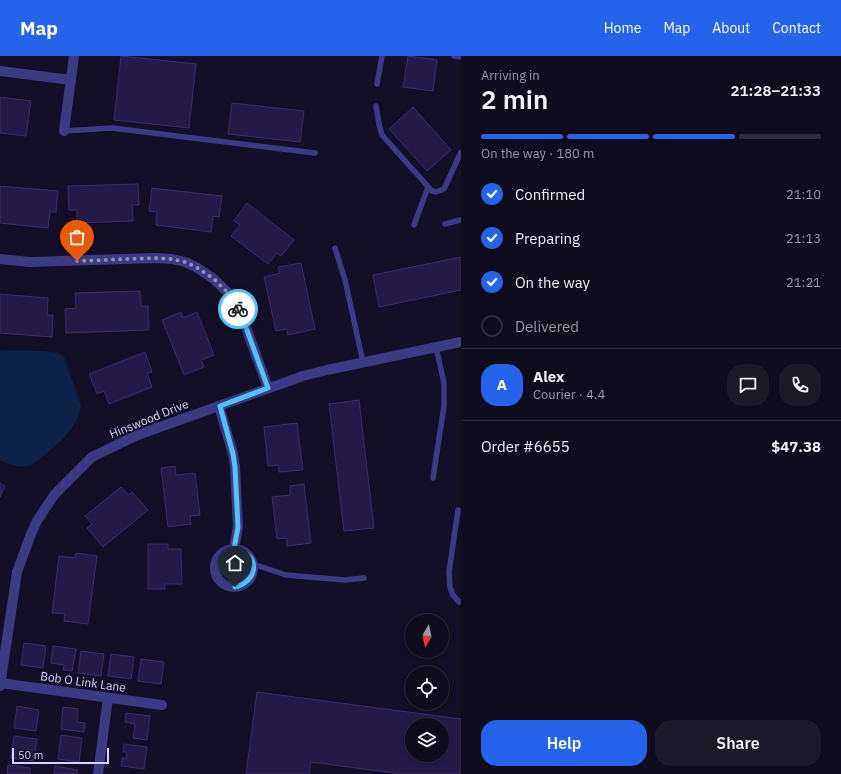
<!DOCTYPE html>
<meta charset="utf-8">
<style>
:root{--surface:#0e0b1c;--page:#1c1929;--text:#f1f3f6;--muted:#9b9ba3;--line:#2e2b3b;--accent:#2563eb}
body{margin:0;font-family:"IBM Plex Sans",sans-serif;background:var(--page);color:var(--text);height:100vh;display:flex;flex-direction:column;font-size:15px;white-space:nowrap}
*{box-sizing:border-box;margin:0}
p{font-size:13px;color:var(--muted)}
.icon{flex:none;width:22px;height:22px;fill:none;stroke:currentColor;stroke-width:2;stroke-linecap:round;stroke-linejoin:round}
.map{position:relative;flex:1;overflow:hidden}
.drawer{display:flex;flex-direction:column;background:var(--surface);width:380px}
.drawer>*{flex:none}
.needle{width:26px;rotate:189deg}
.buttons{position:absolute;left:405px;top:558px;display:grid;gap:8px}
.buttons a{display:grid;place-items:center;width:44px;height:44px;border-radius:50%;background:var(--surface);box-shadow:0 2px 6px #0003,0 0 0 1px var(--line);font-size:20px}
.scale{position:absolute;left:12px;bottom:10px;width:97px;box-sizing:border-box;padding-left:4px;border:2px solid #d9d4ff;border-top:0;font-size:11px;line-height:14px;white-space:nowrap;color:#d9d4ff;-webkit-text-stroke:3px #130f26;paint-order:stroke}
.pin{position:absolute;display:grid;place-items:center;width:34px;height:34px;color:#fff;margin:-41px -17px;border-radius:50% 50% 50% 0;rotate:-45deg;box-shadow:0 0 4px #0007}
.pin .icon{rotate:45deg}
.courier{position:absolute;display:grid;place-items:center;width:40px;height:40px;margin:-20px;border:3px solid #4fc3f7;border-radius:50%;background:#fff;color:#222;box-shadow:0 1px 5px #0007}
.summary em{font-style:normal;font-weight:600}
.summary div{display:flex;flex-direction:column-reverse}
.summary{display:flex;align-items:center;justify-content:space-between;height:68px;padding:0 20px}
h1{font-size:26px;font-weight:600;line-height:30px}
.bar{display:grid;grid-template-columns:repeat(4,1fr);gap:6px 4px;align-content:center;height:48px;padding:0 20px}
.bar i{height:5px;border-radius:3px;background:var(--line)}
.bar .selected{background:var(--accent)}
.bar p{grid-column:span 4}
.line{display:flex;align-items:center;gap:10px;padding:0 20px;border-top:1px solid var(--line)}
.line div{flex:1}
.round{display:grid;place-items:center;flex:none;width:42px;height:42px;border-radius:16px;background:var(--page)}
ol{padding:0 20px;list-style:none}
li{display:flex;align-items:center;gap:12px;height:44px}
li p{margin-inline-start:auto}
li .icon{padding:4px;border-radius:50%;background:var(--accent);color:#fff;stroke-width:4}
li:last-child{color:var(--muted)}
li i{width:22px;height:22px;border:2px solid var(--line);border-radius:50%}
.button{display:flex;gap:8px;margin-top:auto;padding:8px 20px}
.button a{flex:1;height:46px;border-radius:16px;background:var(--accent);color:#fff;font-size:16px;font-weight:600;line-height:46px;text-align:center}
.button a+a{background:var(--page);color:var(--text)}
header{display:flex;align-items:center;gap:24px;box-sizing:border-box;height:56px;padding:0 20px;background:var(--accent);color:#fff}
header strong{font-size:19px}
nav{display:flex;gap:22px;margin-inline-start:auto;font-size:14px}
main{display:flex;flex:1;min-height:0}
.map>svg:first-child{display:block}
</style>
<header>
<strong>Map</strong>
<nav><a>Home</a><a>Map</a><a>About</a><a>Contact</a></nav>
</header>
<main>
<div class="map">
<svg width="461" height="718" viewBox="0 0 461 718">
<rect width="100%" height="100%" fill="#130f26"/>
<path fill="#0c2248" d="M0,294L43,295L59,297L64,301L67,309L81,350C78,371 60,386 45,399C39,403 33,409 27,410C17,412 9,408 0,404Z"/>
<path fill="#241b47" stroke="#3b2d73" fill-rule="evenodd" d="M121,0L196,8L189,72L114,64Z
M408,0L437,4L433,35L403,31Z
M0,41L31,45L26,80L0,77Z
M232,47L304,55L300,86L228,78Z
M413,51L451,94L427,115L389,73Z
M138,128L139,149H132L133,165L77,167V154H69L68,130Z
M0,130L58,135L56,156H50L48,172L0,167Z
M152,132L222,140L219,161L213,160L211,176L156,169L157,156L149,155Z
M247,147L294,184L281,200L277,197L268,208L231,180L240,169L234,165Z
M461,201V234L379,251L373,219Z
M301,207L315,273L288,279L287,273L276,275L264,221L280,217L278,211Z
M140,235L141,250H148L149,274L66,277L65,253L76,252L75,237Z
M0,238L48,242L47,259H53L52,281L0,277Z
M181,256L183,262L197,256L214,299L201,304L204,311L184,319L162,264Z
M145,296L152,316L147,317L152,331L109,348L104,335L97,338L89,318Z
M359,344L374,472L344,475L329,348Z
M297,367L303,414L279,416L278,409L268,410L264,371Z
M175,410L176,419L195,417L200,459L190,460L191,468L168,471L161,412Z
M0,427L5,430L0,441Z
M304,428L311,487L287,490V482L277,483L272,441L290,439V430Z
M121,431L128,439L132,436L148,454L103,491L87,472L92,468L85,460Z
M148,488H168V493H181L182,528H165V533H148Z
M76,497L97,500L88,568L64,565L65,558L52,557L59,500L75,502Z
M24,587L46,590L43,612L21,609Z
M53,590L76,593L72,615L63,614L64,609L51,607Z
M81,595L104,598L101,620L78,617Z
M111,598L134,601L131,623L108,620Z
M141,603L164,606L161,628L138,625Z
M257,636L461,663V718H401L311,706L309,718H246ZM412,669H442V699H412Z
M17,650L39,654L36,675L14,672Z
M63,651L78,653L77,666L85,667L84,676L61,673Z
M126,657L150,660L147,684L133,682L135,668L125,666Z
M61,679L82,682L79,706L58,703Z
M14,680L37,683L34,705L11,702Z
M124,688L147,691L144,713L121,710L122,702L126,703L127,696H123Z
M8,709L30,712V718H7Z
M55,710L78,714L77,718H54Z"/>
<g fill="none" stroke-linecap="round" stroke-linejoin="round">
<path stroke="#3d3a85" stroke-width="5.5" d="M454,0L461,1
M377,28L382,0
M376,50L379,68L382,79L432,135L436,136L444,133L461,96
M64,75L112,72L315,97
M445,168L461,164
M414,169L428,131
M335,192L345,224L363,306
M433,422L444,350V327L436,291
M458,454L449,516L450,531L453,539L459,546H461
M253,508L286,519L345,524L364,522"/>
<path stroke="#3d3a85" stroke-width="10" d="M0,15L71,24
M64,75L74,0
M0,203L30,206L155,202L172,203L185,206L196,211L214,223L231,240L244,266L268,332
M219,350L233,398L235,411L238,471L234,493
M215 512a19 19 0 1 1 38 0a19 19 0 1 1-38 0Z
M0,627L162,649
M0,630L17,516L31,478L37,465L46,451L55,438L92,401L129,383L146,376L303,320L327,314L461,286
M98,718L108,642"/>
</g>
<g fill="none" stroke-linecap="round" stroke-linejoin="round">
<path stroke="#948fb3" stroke-width="4" stroke-dasharray="0 7.2" d="M77,205L155,202L172,203L185,206L196,211L214,223L231,240L238,253"/>
<path stroke="#4fc3f7" stroke-width="5" d="M235,531C260,525 260,496 234,493L238,471L235,411L233,398L220,350L268,332L244,266L238,253"/>
</g>
<g text-anchor="middle" stroke-width="3" stroke-linejoin="round" paint-order="stroke">
<g font-size="12" fill="#d9d4ff" stroke="#130f26">
<text transform="translate(149 363) rotate(-22)" y="4">Hinswood Drive</text>
<text transform="translate(83 626) rotate(8)" y="4">Bob O Link Lane</text>
</g>
</g>
</svg>
<div class="buttons">
<a><svg class="needle" viewBox="-14 -14 28 28"><path d="M0-13l5 13h-10z" fill="#e53935"/><path d="M0 13l5-13h-10z" fill="#9b9ba3"/></svg></a>
<a><svg class="icon" aria-label="locate" viewBox="0 0 24 24"><circle cx="12" cy="12" r="6"/><path d="M12 2v4M12 18v4M2 12h4M18 12h4"/></svg></a>
<a><svg class="icon" aria-label="layers" viewBox="0 0 24 24"><path d="M12 4l9 5-9 5-9-5zM3 14l9 5 9-5"/></svg></a>
</div>
<div class="scale">50 m</div>
<div class="pin" style="left:77px;top:205px;background:#ea580c"><svg class="icon" aria-label="bag" viewBox="0 0 24 24"><path d="M5 8h14l-1 12H6zM9 8a3 3 0 0 1 6 0"/></svg></div>
<div class="pin" style="left:235px;top:531px;background:#1f2937"><svg class="icon" aria-label="home" viewBox="0 0 24 24"><path d="M3 11l9-7 9 7M6 9v11h12V9"/></svg></div>
<div class="courier" style="left:238px;top:253px"><svg class="icon" aria-label="bike" viewBox="0 0 24 24"><circle cx="6" cy="16" r="4"/><circle cx="18" cy="16" r="4"/><path d="M6 16l4-8h5l3 8M10 8l3 8H6M13 5h3"/></svg></div>
</div>
<section class="drawer">
<div class="summary"><div><h1>2 min</h1><p>Arriving in</p></div><em>21:28–21:33</em></div>
<div class="bar"><i class="selected"></i><i class="selected"></i><i class="selected"></i><i></i><p>On the way · 180 m</p></div>
<ol>
<li><svg class="icon" aria-label="check" viewBox="0 0 24 24"><path d="M5 12l5 5 9-10"/></svg>Confirmed<p>21:10</p></li>
<li><svg class="icon" aria-label="check" viewBox="0 0 24 24"><path d="M5 12l5 5 9-10"/></svg>Preparing<p>21:13</p></li>
<li><svg class="icon" aria-label="check" viewBox="0 0 24 24"><path d="M5 12l5 5 9-10"/></svg>On the way<p>21:21</p></li>
<li><i></i>Delivered</li>
</ol>
<div class="line" style="height:72px"><b class="round" style="background:var(--accent);color:#fff">A</b><div><b>Alex</b><p>Courier · 4.4</p></div><a class="round"><svg class="icon" aria-label="chat" viewBox="0 0 24 24"><path d="M4 5h16v11H9l-5 4z"/></svg></a><a class="round"><svg class="icon" aria-label="phone" viewBox="0 0 24 24"><path d="M5 4h4l2 5-3 2q2 4 5 5l2-3 5 2v4C11 20 4 13 5 4z"/></svg></a></div>
<div class="line" style="height:52px"><div>Order #6655</div><b>$47.38</b></div>
<div class="button"><a>Help</a><a>Share</a></div>
</section>
</main>
